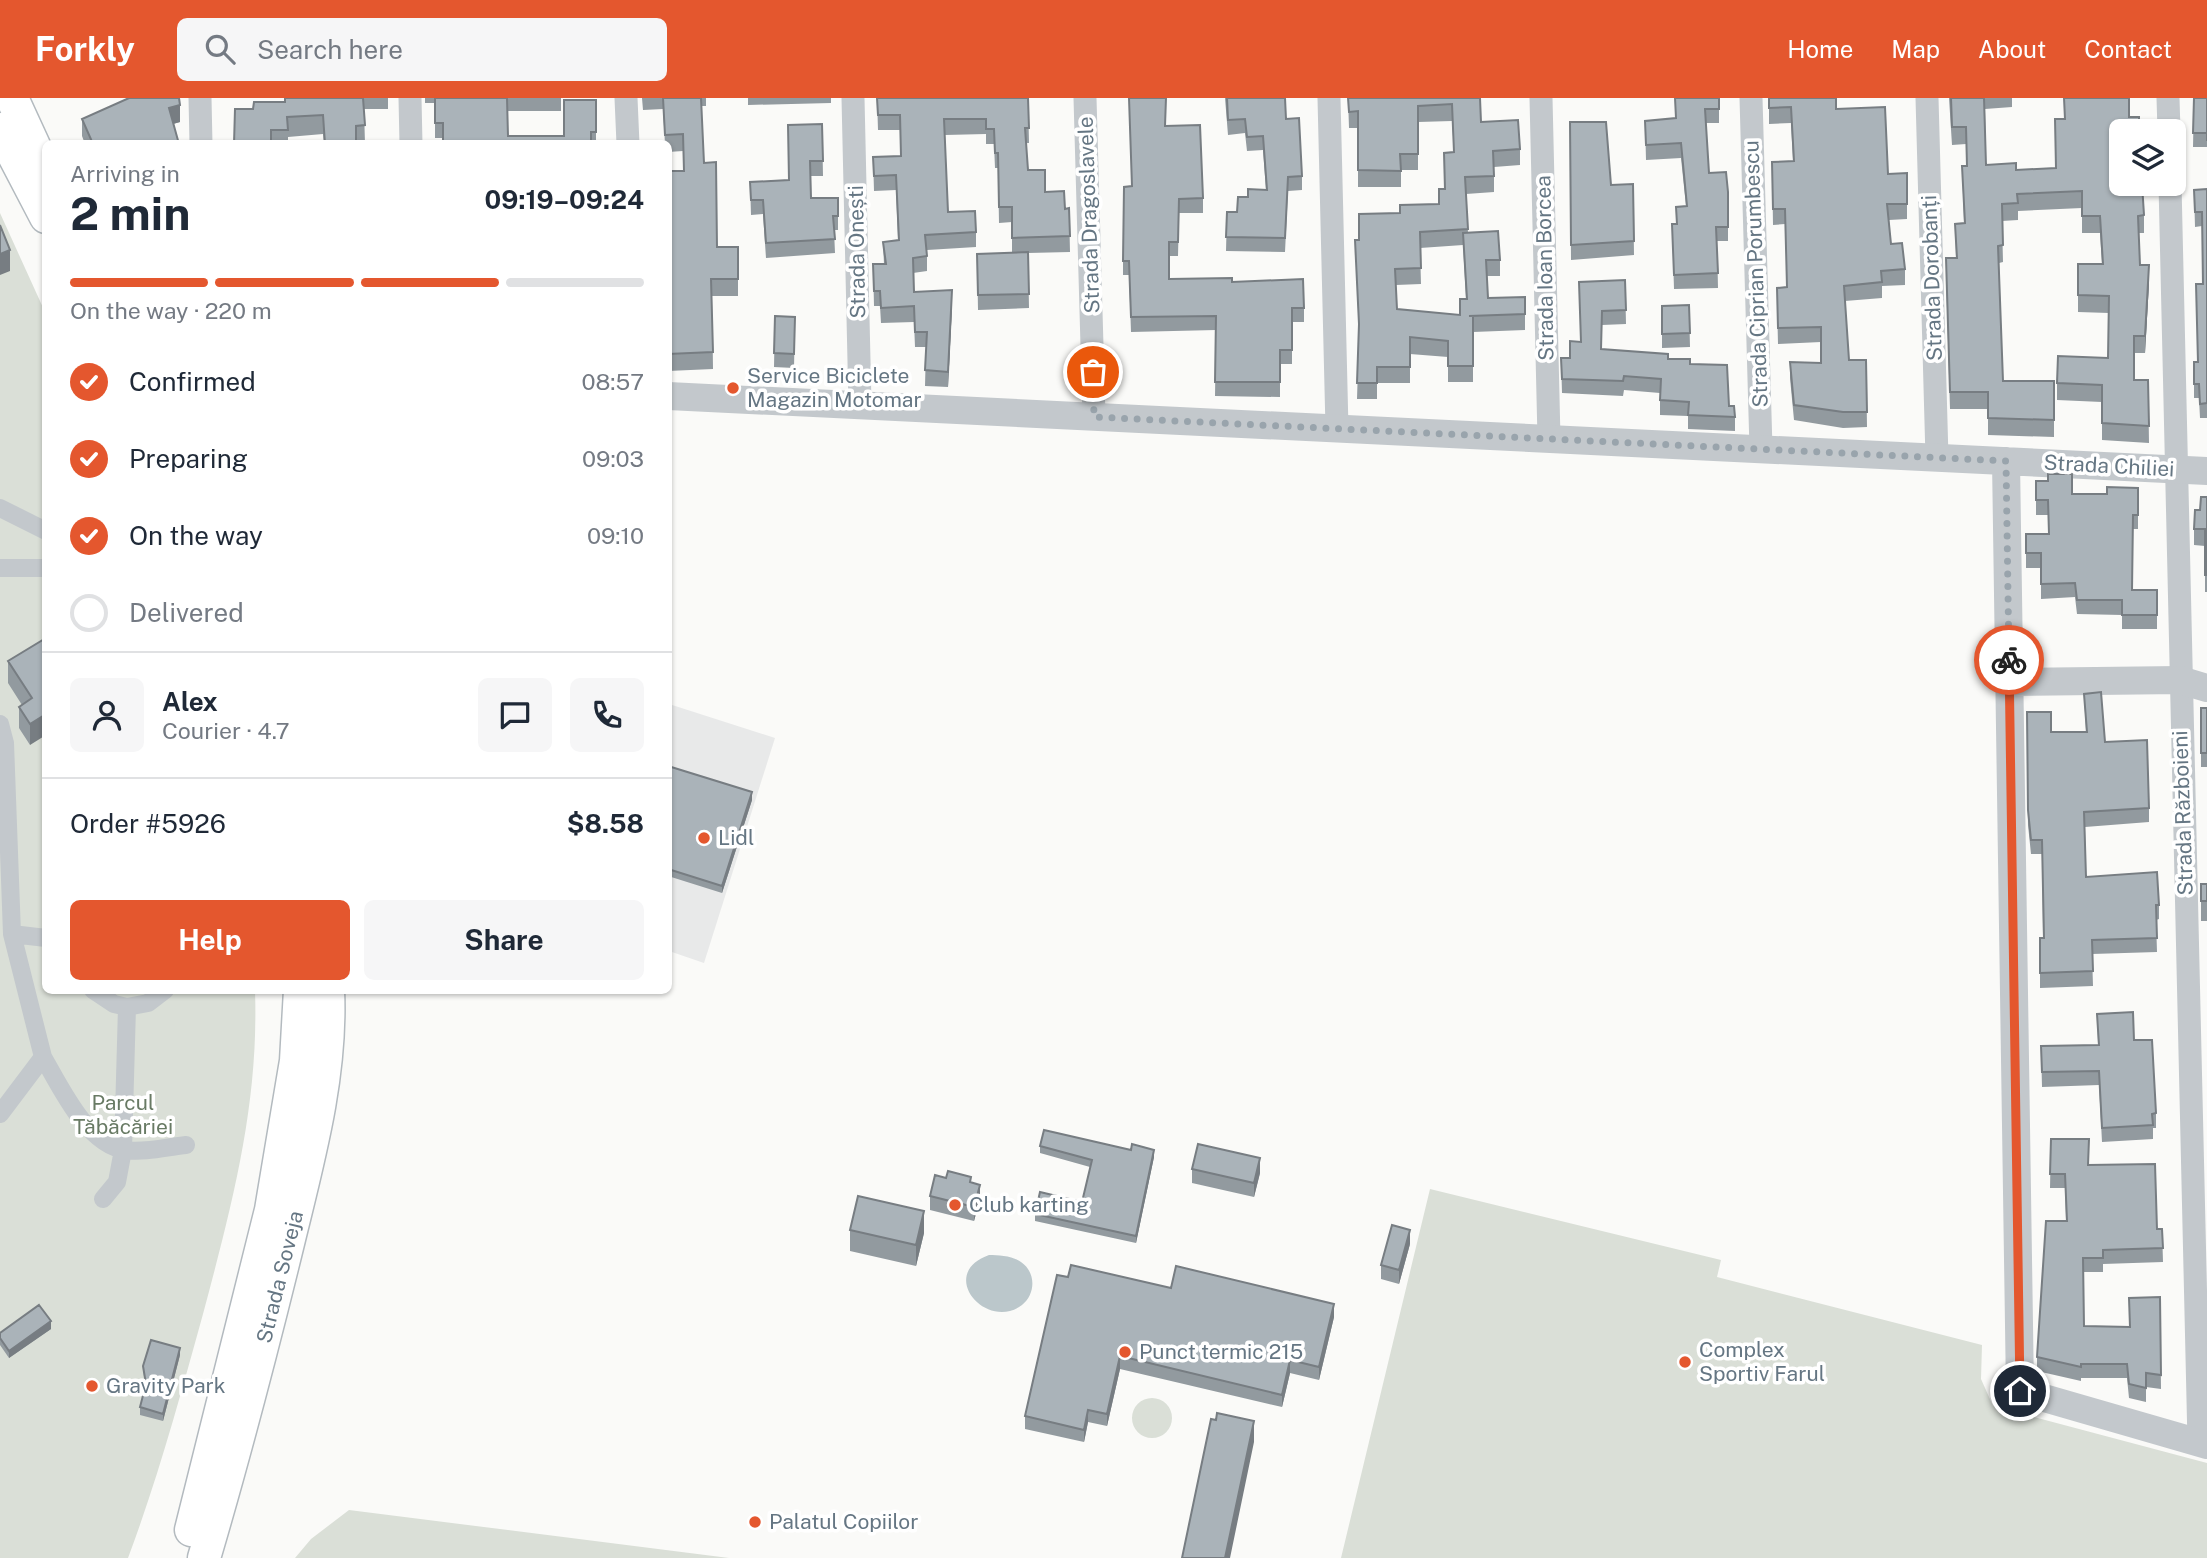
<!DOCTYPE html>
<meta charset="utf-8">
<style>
:root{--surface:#fff;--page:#f6f6f7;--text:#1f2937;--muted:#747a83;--line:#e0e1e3;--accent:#e4572e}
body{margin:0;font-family:"Public Sans",sans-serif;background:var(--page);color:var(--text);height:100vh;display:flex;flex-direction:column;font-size:26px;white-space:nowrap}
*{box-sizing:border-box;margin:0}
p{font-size:23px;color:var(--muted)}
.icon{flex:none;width:38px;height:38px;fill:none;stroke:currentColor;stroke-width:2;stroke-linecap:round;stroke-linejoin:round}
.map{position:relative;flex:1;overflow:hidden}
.drawer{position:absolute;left:42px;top:42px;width:630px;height:854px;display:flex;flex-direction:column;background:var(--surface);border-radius:10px;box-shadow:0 2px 5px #0004}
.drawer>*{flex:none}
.tools{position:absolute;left:2109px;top:21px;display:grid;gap:14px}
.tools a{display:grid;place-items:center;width:77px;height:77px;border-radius:10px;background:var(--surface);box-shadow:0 2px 5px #0004;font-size:35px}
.pin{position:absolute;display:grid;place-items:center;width:60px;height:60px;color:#fff;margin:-30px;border:4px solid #fff;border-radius:50%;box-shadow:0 2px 7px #0007}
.courier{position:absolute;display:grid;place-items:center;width:70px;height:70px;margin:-35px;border:5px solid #e4572e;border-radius:50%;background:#fff;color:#222;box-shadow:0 2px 9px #0007}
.overview em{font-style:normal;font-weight:700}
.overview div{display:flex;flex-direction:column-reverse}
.overview{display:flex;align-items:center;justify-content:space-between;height:119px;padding:0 28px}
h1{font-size:46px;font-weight:700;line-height:52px}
.bar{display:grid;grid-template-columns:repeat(4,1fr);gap:10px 7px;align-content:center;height:84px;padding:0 28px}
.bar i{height:9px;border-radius:5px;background:var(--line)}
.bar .selected{background:var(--accent)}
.bar p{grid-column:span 4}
.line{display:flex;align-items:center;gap:18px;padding:0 28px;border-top:2px solid var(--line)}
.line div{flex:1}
.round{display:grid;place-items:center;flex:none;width:74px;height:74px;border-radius:10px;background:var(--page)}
ol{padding:0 28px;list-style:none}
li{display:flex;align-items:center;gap:21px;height:77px}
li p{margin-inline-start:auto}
li .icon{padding:7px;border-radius:50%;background:var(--accent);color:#fff;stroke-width:4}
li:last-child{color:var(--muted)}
li i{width:38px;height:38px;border:4px solid var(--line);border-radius:50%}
.button{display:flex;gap:14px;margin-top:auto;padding:14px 28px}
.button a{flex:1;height:80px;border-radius:10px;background:var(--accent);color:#fff;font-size:28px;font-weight:700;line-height:80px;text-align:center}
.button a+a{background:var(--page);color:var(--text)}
header{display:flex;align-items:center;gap:42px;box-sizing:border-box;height:98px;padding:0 35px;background:var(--accent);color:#fff}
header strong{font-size:33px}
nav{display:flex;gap:38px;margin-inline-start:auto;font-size:24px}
.search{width:490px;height:63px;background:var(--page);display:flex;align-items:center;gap:18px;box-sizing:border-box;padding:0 24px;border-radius:10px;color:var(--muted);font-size:26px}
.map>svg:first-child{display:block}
</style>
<header>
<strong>Forkly</strong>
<div class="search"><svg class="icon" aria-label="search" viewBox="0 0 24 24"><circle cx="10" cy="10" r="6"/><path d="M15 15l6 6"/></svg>Search here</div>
<nav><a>Home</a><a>Map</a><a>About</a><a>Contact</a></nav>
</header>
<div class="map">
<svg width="2207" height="1460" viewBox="0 0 2207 1460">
<rect width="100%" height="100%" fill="#fafaf8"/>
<path fill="#e8e9e9" d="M669,606L775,640L704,865L669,853Z"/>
<path fill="#dadfd7" d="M0,115L45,214L46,892L255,893C259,1007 232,1107 203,1216C180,1299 158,1380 128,1460H0Z
M1430,1091L1721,1162L1717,1179L1982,1247L1981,1281L1993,1308L2207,1365V1460H1341Z
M1132 1320a20 20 0 1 1 40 0a20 20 0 1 1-40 0Z
M349,1412L729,1460H295L311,1441Z"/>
<path fill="#bbc7cb" d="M989,1157C999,1157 1013,1158 1021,1164C1036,1174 1036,1196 1022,1207C987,1234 936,1176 989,1157Z"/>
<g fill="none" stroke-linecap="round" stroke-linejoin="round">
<defs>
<path id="secondary" d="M12,0L46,74
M0,31L46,119
M191,1432L271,1112L296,963L300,892
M204,1460C235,1355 262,1251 288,1145C308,1063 332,978 328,892"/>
</defs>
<use href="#secondary" stroke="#b3babf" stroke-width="35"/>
<path stroke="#c3c8cc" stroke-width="18" d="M0,410L46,433
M0,470H46
M0,626L5,645L12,836L43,959L0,1016
M12,836L46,840
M93,892L114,906L127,909
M43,959C60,988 87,1047 125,1052C144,1055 167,1049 186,1047
M103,1101L117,1084L123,1052L127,909L148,905L165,892"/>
<path stroke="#c3c8cc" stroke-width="23" d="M200,0L201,46
M410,0L411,46
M626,0L628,46
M853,0L860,307
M1085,0L1094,319
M1329,0L1337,331
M1541,0L1549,341
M1751,0L1761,351
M1927,0L1937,360
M2168,0L2169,33
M2170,86L2199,1345"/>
<path stroke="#c3c8cc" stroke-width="28" d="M668,298L2207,373
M2006,363L2020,1293L2207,1347
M2010,584L2180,582L2207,590"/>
<use href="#secondary" stroke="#fff" stroke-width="32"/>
</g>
<path fill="#929a9f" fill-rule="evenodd" d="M284,0H388V11H364L365,46H324L323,36L288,39V46H234L253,11L284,4Z
M425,0H561V13H507L508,38H564L596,2V46H443V40H435V5H425Z
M642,0H706V8H701L704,65L717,149H738V198H712L713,271L668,273V73H683V53L668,54V46H665L663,11L643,12Z
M748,0H831V5L748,7Z
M877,0H1028L1029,45H1026L1028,72L1045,94L1065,111L1069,110L1070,154L1028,155L1029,210L978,212L977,156L1012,155V124L999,125L998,70H995L994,46H986V36L945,37L948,114L976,134V149L927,152V173L913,175L914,194L952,208L948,289L925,288L926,249H915L914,224L881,225L880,208H874L873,166H884L883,144L898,142L896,92L874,93L873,59L900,58V32H878Z
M1225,0H1285L1286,21L1302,78V92L1288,93L1285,154L1226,153L1227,114H1237L1248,99L1266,92L1263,52L1247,53L1245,35L1228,37Z
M1348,0H1480L1481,24L1520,51V67L1494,69V94L1466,96L1468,135L1500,162V178H1487L1488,200L1525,199V232L1473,234V284H1448V259L1410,256V285H1377V301H1357L1359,236L1355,142H1359L1400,115L1439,106L1445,91L1444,55L1454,54L1452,23L1418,24V72H1401V89H1358V30H1349ZM1463,147L1466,201H1460V217L1397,211L1396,187L1421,186L1420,150Z
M1719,0V25H1706L1709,75L1728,94V143H1717L1718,190L1674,191L1672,126H1676L1686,108L1681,60L1646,62L1645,23L1675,20Z
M1769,0L1836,11L1888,76L1907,75V121L1889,122L1891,146L1905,171V187L1882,188V200L1845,203L1849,262H1866L1867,329L1843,330L1794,322L1790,280V264L1821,265V244L1778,246L1777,205L1787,189L1785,126L1773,127L1772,64L1793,63L1791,25L1769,26Z
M1949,0H2012V9L1985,11L1986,67L2016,72L2056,70L2129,19L2144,117V135H2138L2140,167L2149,185L2145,255H2134V282H2148L2149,345L2102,342V304L2057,302V285L2108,260L2109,215L2078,214V166H2102L2100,135H2082V110L2018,113V122L2002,123L2003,164L1999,165L2003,283H2054V339L1988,337V311H1950L1946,177L1956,160L1955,126L1964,125L1962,68H1966V46L1952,47Z
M2194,0H2207V49H2193Z
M82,21L180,24L173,26L179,46H85L82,38Z
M1570,24L1611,87L1633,86L1634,157L1571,162Z
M822,26L823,78H811V100H838V132H834L835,155L766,160L763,116L751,117L750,84L788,82Z
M1165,28L1203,100V115H1179L1178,158H1169V181L1232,184L1304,210V224H1292V266H1280V299L1215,298L1216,232L1131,234L1129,177H1123V163L1131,89Z
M2207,91V320H2200L2199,300H2194V264H2198L2203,186L2202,128L2195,129L2194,92Z
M1625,182L1626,226L1602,227V251L1668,261L1690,266L1729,308L1735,319V333L1688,331V318L1660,317V295L1624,292L1623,298L1562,295L1561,260H1570L1580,243Z
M1689,207L1690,249L1662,250V208Z
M775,218L795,219L794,270L774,269Z
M2036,383L2072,396H2107L2138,390V431H2133L2132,492H2157V531H2122V517L2077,516L2075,499L2041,501V470H2026V436H2048V417H2036Z
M2207,399V494H2205V448L2194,447V431Z
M46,540L30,647L19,630V609L22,607L8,585V563Z
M2084,596L2105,644L2149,710V724L2085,729L2086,779L2159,807V821L2156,822L2157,854L2092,856L2093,888L2040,890V840H2043L2042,756H2031L2028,727L2027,614L2051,634H2086Z
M2201,610H2207V669H2201Z
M668,668L752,702L722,795L668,778Z
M2201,786H2207V823H2201Z
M2097,916L2156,1015V1030H2153V1041L2102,1044L2099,987L2042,989L2041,948L2098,947Z
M2051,1041L2089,1067L2157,1131H2162L2163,1164L2103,1166V1174H2083L2084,1228L2130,1229L2160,1199L2161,1291L2146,1289V1304L2129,1300L2127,1280H2081V1283L2037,1273V1259L2066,1123L2065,1090H2050Z
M1040,1048L1154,1059L1136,1145L1035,1123V1116L1082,1104L1090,1069L1040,1055Z
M1192,1071L1260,1075L1254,1099L1192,1085Z
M971,1085L980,1101L974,1123L930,1112V1098Z
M850,1132L924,1135L916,1168L850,1153Z
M1410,1146L1399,1186L1381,1181V1167Z
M1068,1179L1171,1190L1334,1219L1319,1282L1290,1275L1282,1309L1120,1271L1107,1328L1088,1324L1084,1344L1025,1331V1318Z
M51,1231L9,1260L0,1247V1235Z
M180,1257L163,1323L140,1317V1309L145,1289L143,1268Z"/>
<path fill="#777d82" d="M180,7V24L169,27V10Z
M10,152V173L0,177V156Z
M2149,167V185L2145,255V238Z
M952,192V208L948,289V274Z
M46,616V637L30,647V626Z
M752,694V702L722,795V788Z
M1154,1052V1059L1136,1145V1138Z
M1260,1060V1075L1254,1099V1085Z
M980,1087V1101L974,1123V1109Z
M924,1113V1135L916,1168V1147Z
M1410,1132V1146L1399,1186V1172Z
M1334,1206V1219L1319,1282V1269Z
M51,1223V1231L9,1260V1253Z
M180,1250V1257L163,1323V1316Z
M1120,1258V1271L1107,1328V1316Z
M1290,1262V1275L1282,1309V1297Z
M1088,1312V1324L1084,1344V1332Z
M1254,1323V1344L1230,1460H1225Z"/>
<path fill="#aab3b9" stroke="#777d82" stroke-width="2" d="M129,0H179L180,7L169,10L179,46H93L82,21Z
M285,0H363L365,27L356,28V46H325L323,17L287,19L288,32H271V46H234L235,11H253L254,4H285Z
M435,0H507L508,38H564V2H596V34H591V46H443V25H435Z
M663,0H701L704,65L716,64L717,149H738V181H711L713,254L668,256V73H684L683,36L665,37Z
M877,0H1028L1029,30H1025L1028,72H1045V94L1064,93L1065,111L1069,110L1070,138L1012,140V109H999L998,55H995L994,31H986V21H944L948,114L975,113L976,134L925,137L927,158L913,160L914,194L952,192L948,274L925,272L927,234H915L914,208L881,210L880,193H874L873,166H886L883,144L899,142L896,77L874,78L873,59L901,58L900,17H878Z
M1129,0H1166L1165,28L1200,27L1203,100L1179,101L1178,144H1169V181L1232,180V184L1303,181L1304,210H1292V252H1280V284H1215L1216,218L1131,219L1129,163H1123L1124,89L1132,88Z
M1227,0H1285L1286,21L1299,20L1302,78L1288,79L1285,140L1226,139L1227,114H1237L1238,99H1248V91L1267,92L1263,38L1247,39L1245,21L1228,22Z
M1348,0H1480L1481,24L1518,22L1520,51L1493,53L1494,78L1465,79L1468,131L1420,134L1421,170L1395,171L1397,211L1460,217V201H1467L1463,135L1498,133L1500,162H1486L1488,200L1525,199V216L1469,218H1473V268H1448V243L1410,239V269H1377V285H1357L1359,226L1355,142H1359V116L1400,115V107L1439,106V91H1445L1444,55L1454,54L1452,6L1418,8V56H1400L1401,73L1358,72V13L1349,14Z
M1675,0H1719V11H1705L1709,75L1726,74L1728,94V129H1716L1718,175L1674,177L1672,126H1677L1676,109L1687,108L1681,45L1646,47L1645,23L1676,20Z
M1769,0H1836V11L1885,9L1888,76L1907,75V106H1887L1891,146L1902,145L1905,171L1881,173L1882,184L1844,188L1849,262H1866L1867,314H1843L1794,307L1790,264L1821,265V229L1778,230L1777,190L1787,189L1785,111H1773L1772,64L1794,63L1791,9L1769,10Z
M1951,0H1984L1986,67L2016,65V72L2056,70L2055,21H2065L2064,0H2129V19H2139V33H2121V86H2142L2144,117L2138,118L2140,167H2149L2145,238H2134V282H2148L2149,328L2102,325V287L2057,285L2058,258L2108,260L2109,198L2078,197V166H2103L2100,118H2082V93L2017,96L2018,105L2002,106L2003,147L1998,148L2003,283H2054V322L1988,320V294H1950L1946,160H1957L1955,126L1965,125L1962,68H1967L1966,29H1952Z
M2194,0H2207V43V35H2193Z
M1570,24H1606L1611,87L1633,86L1634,143L1571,147Z
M822,26L823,63H810L811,100H838V118H833L835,141L766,145L763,102H751L750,84L789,82L788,27Z
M2207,91V305L2200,306L2199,286H2194V264H2198L2196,186H2203L2202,114H2195L2194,92Z
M0,127L10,152L0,156Z
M1028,154L1029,196L978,197L977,156Z
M1625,182L1626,212L1602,213L1601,251L1668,256V261H1690V266L1727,267L1729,308H1734L1735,319L1688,317L1689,304L1660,302L1661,281L1624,278L1623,283L1562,281L1561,260H1570V243L1581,244L1579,184Z
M1689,207L1690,235L1662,236V208Z
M775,218L795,219L794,256L774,255Z
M2048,376H2072V396H2107V389L2138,390V417H2133L2132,492H2157V517H2122V502H2077L2075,485L2041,486V455H2026V436H2049L2048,402H2036V383H2048Z
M2201,399H2207V477H2205V431H2194L2195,412H2200Z
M46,540V616L30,626L19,609L32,600L8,563Z
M2101,594L2105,644L2147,642L2149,710L2084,714L2086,779L2157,774L2159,807H2156L2157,840L2092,842L2093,873L2040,875V840H2044L2042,742H2031L2028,712L2027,614H2051V634H2087L2084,596Z
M2201,610H2207V655H2201Z
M668,668L752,694L722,788L668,771Z
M2201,786H2207V803H2201Z
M2133,914L2134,942H2152L2156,1015L2152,1016L2153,1027L2102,1030L2099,973L2042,974L2041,948L2099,947L2097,916Z
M1044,1032L1131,1052L1132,1046L1154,1052L1136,1138L1035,1116L1040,1094L1082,1104L1092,1062L1040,1048Z
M2051,1041H2089L2088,1067L2155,1066L2157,1131H2162L2163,1150L2103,1152V1160H2083L2084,1228L2130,1229L2129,1200L2160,1199L2161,1277L2146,1275V1290L2129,1286L2127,1266H2081V1269L2037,1259L2046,1123H2067L2065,1076H2050Z
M1198,1046L1260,1060L1254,1085L1192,1071Z
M948,1073L971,1079L970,1084L980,1087L974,1109L930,1098L935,1077L946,1080Z
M858,1098L924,1113L916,1147L850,1132Z
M1392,1127L1410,1132L1399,1172L1381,1167Z
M1071,1167L1171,1190L1176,1168L1334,1206L1319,1269L1290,1262L1282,1297L1120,1258L1107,1316L1088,1312L1084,1332L1025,1318L1057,1177L1068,1179Z
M39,1207L51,1223L9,1253L0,1240V1235Z
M151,1242L180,1250L163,1316L140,1309L146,1286L143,1268Z
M1217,1315L1254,1323L1225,1460H1182L1211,1321L1216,1322Z"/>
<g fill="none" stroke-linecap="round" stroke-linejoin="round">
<path stroke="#99a4ac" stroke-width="7" stroke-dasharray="0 12.6" d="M1093,274L1094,319L2006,363L2009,562"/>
<path stroke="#e4572e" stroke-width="9" d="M2009,562L2020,1293"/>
</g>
<g fill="#e4572e" stroke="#fff" stroke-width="2.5">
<circle cx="733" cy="290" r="7"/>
<circle cx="704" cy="740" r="7"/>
<circle cx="955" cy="1107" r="7"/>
<circle cx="1125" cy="1254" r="7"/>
<circle cx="1685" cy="1264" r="7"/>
<circle cx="92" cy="1288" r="7"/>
<circle cx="755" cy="1424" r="7"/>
</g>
<g text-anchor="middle" stroke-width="7" stroke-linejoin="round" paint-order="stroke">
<g font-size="21" fill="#657683" stroke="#fff">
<text transform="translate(1089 117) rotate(-92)" y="7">Strada Dragoslavele</text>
<text transform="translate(857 154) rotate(-91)" y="7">Strada Onești</text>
<text transform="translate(1545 170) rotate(-91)" y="7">Strada Ioan Borcea</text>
<text transform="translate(1756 176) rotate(-92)" y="7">Strada Ciprian Porumbescu</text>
<text transform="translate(1932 180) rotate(-92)" y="7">Strada Dorobanți</text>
<text transform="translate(2109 368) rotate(3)" y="7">Strada Chiliei</text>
<text transform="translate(2183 715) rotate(-92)" y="7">Strada Războieni</text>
<text transform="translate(280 1179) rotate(-76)" y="7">Strada Soveja</text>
</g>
<g font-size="21" fill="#657683" stroke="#fff" text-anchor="start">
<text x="747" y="285">Service Biciclete<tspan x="747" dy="24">Magazin Motomar</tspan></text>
<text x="718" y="747">Lidl</text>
<text x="969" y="1114">Club karting</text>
<text x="1699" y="1259">Complex<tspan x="1699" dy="24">Sportiv Farul</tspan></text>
<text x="1139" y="1261">Punct termic 215</text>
<text x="106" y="1295">Gravity Park</text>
<text x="769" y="1431">Palatul Copiilor</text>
</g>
<g font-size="21" fill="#687a64" stroke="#fff">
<text x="123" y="1012">Parcul<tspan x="123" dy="24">Tăbăcăriei</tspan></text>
</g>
</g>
</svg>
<div class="tools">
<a><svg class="icon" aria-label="layers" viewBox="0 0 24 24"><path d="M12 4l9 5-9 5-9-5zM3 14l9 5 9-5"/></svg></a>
</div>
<div class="pin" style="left:1093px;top:274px;background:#ea580c"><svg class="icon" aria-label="bag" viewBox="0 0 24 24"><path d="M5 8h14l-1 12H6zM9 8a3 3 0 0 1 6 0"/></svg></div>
<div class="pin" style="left:2020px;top:1293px;background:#1f2937"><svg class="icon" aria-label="home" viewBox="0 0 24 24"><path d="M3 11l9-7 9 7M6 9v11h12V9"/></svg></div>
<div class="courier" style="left:2009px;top:562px"><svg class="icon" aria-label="bike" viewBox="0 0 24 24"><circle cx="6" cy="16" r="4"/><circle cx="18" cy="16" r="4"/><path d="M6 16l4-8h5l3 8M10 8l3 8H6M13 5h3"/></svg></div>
<section class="drawer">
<div class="overview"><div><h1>2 min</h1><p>Arriving in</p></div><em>09:19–09:24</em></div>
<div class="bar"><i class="selected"></i><i class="selected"></i><i class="selected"></i><i></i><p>On the way · 220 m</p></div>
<ol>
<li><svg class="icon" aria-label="check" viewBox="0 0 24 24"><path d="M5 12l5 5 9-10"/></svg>Confirmed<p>08:57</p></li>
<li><svg class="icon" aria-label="check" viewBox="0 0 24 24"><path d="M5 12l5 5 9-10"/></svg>Preparing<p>09:03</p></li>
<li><svg class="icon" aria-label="check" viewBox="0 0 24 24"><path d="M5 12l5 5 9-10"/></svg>On the way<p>09:10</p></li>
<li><i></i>Delivered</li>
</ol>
<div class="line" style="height:126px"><a class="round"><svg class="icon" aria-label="person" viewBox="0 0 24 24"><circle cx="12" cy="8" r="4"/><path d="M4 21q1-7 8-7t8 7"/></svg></a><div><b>Alex</b><p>Courier · 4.7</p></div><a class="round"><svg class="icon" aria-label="chat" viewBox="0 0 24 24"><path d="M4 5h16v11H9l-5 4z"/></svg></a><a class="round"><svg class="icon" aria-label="phone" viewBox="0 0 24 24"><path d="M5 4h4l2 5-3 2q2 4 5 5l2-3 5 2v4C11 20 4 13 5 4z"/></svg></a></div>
<div class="line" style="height:91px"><div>Order #5926</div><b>$8.58</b></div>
<div class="button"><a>Help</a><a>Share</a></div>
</section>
</div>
